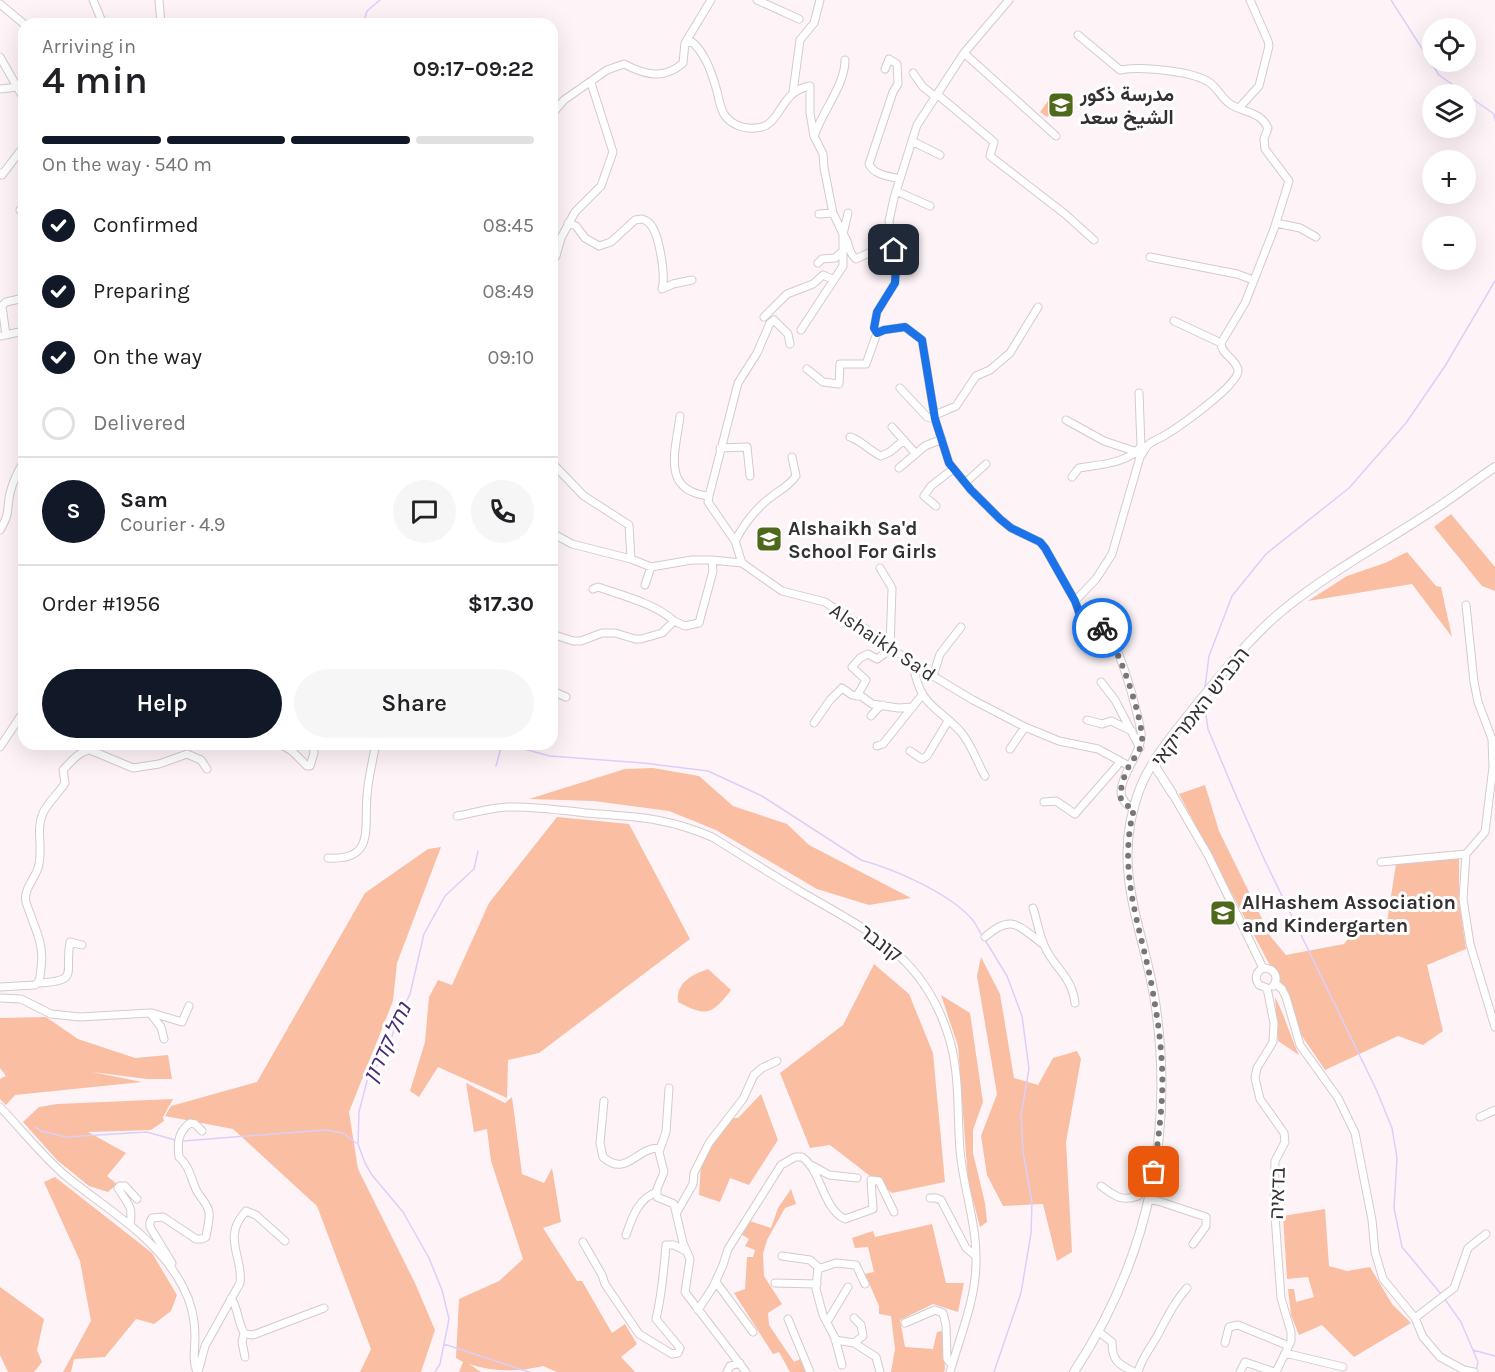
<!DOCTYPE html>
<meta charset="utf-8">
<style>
:root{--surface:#fff;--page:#f6f6f6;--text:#202124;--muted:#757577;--line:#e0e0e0;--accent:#111827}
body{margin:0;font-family:Karla,Vazirmatn,"Noto Sans Hebrew",sans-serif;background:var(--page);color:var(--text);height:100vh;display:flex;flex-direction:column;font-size:22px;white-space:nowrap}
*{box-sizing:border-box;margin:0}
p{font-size:20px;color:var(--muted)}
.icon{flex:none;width:33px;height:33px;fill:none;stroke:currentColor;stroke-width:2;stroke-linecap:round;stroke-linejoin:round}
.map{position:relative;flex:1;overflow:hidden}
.details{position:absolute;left:18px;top:18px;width:540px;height:732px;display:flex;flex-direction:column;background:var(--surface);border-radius:18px;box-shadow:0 6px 24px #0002}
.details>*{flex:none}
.buttons{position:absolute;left:1422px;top:18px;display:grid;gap:12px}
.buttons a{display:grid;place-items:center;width:54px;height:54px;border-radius:50%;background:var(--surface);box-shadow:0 6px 24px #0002;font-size:30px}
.pin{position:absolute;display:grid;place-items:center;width:51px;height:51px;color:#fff;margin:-26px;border-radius:12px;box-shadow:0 3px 9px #0006}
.courier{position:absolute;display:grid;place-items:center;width:60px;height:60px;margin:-30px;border:4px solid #1a73e8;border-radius:50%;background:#fff;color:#222;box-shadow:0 2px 8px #0007}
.head em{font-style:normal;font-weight:600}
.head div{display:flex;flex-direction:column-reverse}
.head{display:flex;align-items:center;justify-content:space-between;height:102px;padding:0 24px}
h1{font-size:39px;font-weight:600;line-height:45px}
.bar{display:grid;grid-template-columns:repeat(4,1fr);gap:9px 6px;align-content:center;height:72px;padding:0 24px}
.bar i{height:8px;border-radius:4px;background:var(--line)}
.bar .selected{background:var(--accent)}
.bar p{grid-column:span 4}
.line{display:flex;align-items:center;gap:15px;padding:0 24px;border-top:2px solid var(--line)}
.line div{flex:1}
.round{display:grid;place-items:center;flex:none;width:63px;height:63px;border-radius:32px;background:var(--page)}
ol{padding:0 24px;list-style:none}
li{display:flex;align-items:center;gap:18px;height:66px}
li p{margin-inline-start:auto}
li .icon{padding:6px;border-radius:50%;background:var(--accent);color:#fff;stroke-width:4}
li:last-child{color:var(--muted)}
li i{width:33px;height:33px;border:3px solid var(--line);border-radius:50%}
.cta{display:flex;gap:12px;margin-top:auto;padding:12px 24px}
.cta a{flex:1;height:69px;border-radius:36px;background:var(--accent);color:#fff;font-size:24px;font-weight:600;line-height:69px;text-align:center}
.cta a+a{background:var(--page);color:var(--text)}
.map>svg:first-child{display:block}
</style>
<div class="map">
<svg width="1495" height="1372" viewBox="0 0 1495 1372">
<rect width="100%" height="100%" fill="#fef4f8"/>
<path fill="#fabea2" d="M1050,98L1057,104L1047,117L1040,112Z
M1451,514L1495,567V591L1482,586L1434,527Z
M1407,552L1436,586L1441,587L1452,637L1412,584L1308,601L1347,576L1385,563Z
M653,768L699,776L733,806L787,824L809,845L911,898L869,905L817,889L716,830L669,811L594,801L529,799L625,769Z
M1205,785L1219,831L1271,937L1286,955L1344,944L1356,929L1365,924L1378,919L1387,922L1396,864L1459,857V902L1466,949L1427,965L1443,1031L1423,1045L1398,1036L1325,1070L1300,1033L1275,975L1179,794Z
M557,817L629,824L690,939L539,1053L508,1060L507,1098L438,1067L419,1097L410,1091L425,1042L429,997L438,980L452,985L489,903Z
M441,847L397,963L393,1001L349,1112L358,1169L415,1283L435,1330L421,1372H360L371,1349L317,1206L233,1129L165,1116L171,1106L257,1082L365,893L428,849Z
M981,957L1000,994L1014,1078L1038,1085L1053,1058L1077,1051L1081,1059L1066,1142L1072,1252L1057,1261L1043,1204L1003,1206L987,1175L981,1136L997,1094L977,976Z
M874,964L909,994L933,1053L945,1182L892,1193L830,1145L810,1148L780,1073L843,1025Z
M708,969L731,990C712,1015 706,1017 678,1002C676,982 692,975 708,969Z
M941,995L970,1013L983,1102L973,1130V1153L985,1203L987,1222L980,1227L968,1181L958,1046Z
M1275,997C1285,1016 1290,1036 1299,1055L1278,1041Z
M46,1017L78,1039L135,1058L168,1055L172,1079H147L92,1072L142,1082L15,1095L6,1105L0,1099V1079L6,1076L0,1068V1018Z
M466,1083L505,1103L512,1097L522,1174L544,1183L552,1168L561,1222L543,1228L577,1281H582L612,1333L625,1324L637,1344L621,1357L635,1372H557L543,1366C519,1372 492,1372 469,1364L481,1372H459L463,1362L456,1358L459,1299L499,1281L523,1259L491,1161L487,1129L474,1132Z
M761,1094L778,1140L749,1185L730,1178L720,1202L699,1195L701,1165L717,1135L733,1118H738Z
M173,1099L163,1117L164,1121L151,1130L88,1132L126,1153L107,1176L117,1184L108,1192L89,1186L57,1160L23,1122L39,1107L57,1104Z
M55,1177L152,1253L177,1295L171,1311L154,1324L136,1319L105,1357L74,1359L71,1372H63L91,1321L80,1261L44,1182Z
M791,1189L796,1204L785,1208L767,1240L763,1254L764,1276L782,1304L768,1313L769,1325L794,1362L802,1358L806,1372H790L779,1352L773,1354L734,1293L745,1289L747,1257H753L755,1250L745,1246L749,1239L741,1234L750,1221L771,1228L778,1208Z
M1325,1209L1329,1266L1347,1271L1370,1267L1392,1304L1411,1323L1354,1357L1322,1325L1299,1335L1291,1315L1288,1289H1294L1296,1302L1314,1297L1308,1277L1287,1279L1283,1216Z
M932,1224L946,1283H964L958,1312L933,1304L900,1320L905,1347L933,1349L937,1332L942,1331L945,1369L944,1372H891L895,1349L891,1316L879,1314V1306L865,1274L874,1272L868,1247L855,1248L852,1238L873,1231L875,1237Z
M0,1287L44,1319L37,1350L42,1362L34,1372H8L0,1355Z"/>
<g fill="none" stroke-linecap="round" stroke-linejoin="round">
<path stroke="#dbcff9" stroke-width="1.5" d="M1391,0L1439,75L1494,114L1495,120
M363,24L367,11L380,0
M1205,687L1209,656L1232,596L1266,554L1349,488L1406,423L1445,366L1495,281
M1204,701L1208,729L1234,791L1265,861L1376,1089L1392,1128L1397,1158L1394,1208L1402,1247L1441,1294
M505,744L550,756L643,763L708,771L762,796L861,860C894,869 946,892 969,916C975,921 978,929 982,936
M496,766L502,744
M985,940L1007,976L1022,1016L1029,1069L1021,1115L1023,1152L1032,1202L1031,1233L1021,1293L994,1372
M35,1127L41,1131L66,1137L147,1132L175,1140
M183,1141L325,1130L343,1133L356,1143
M1444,1298L1461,1322L1478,1362L1476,1371
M444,1344L529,1372
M1473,1350L1495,1356
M435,1372L440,1364L449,1319L442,1290L429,1258L403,1212L372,1175L365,1163L358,1144L359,1112L368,1077L387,1051L398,1018L410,994L424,934L445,896L474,869L478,851"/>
<defs>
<path id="minor" d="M93,0L103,24
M159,0L161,24
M757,0L799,19
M1009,0L964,53L917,125L894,198L889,221L896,263L895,283L877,312L874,328L877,333L884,330L905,327L922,340L935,419L949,463L971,490L1000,519L1011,528L1040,542L1045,548L1075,601L1080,615L1092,627C1097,628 1101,628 1105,631C1120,643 1137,711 1141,732C1144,759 1100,792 1134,809
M0,4L24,24
M1078,35L1120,70C1140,66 1190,71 1207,81C1217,86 1221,98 1230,104C1244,113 1260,111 1268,128L1264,139L1265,149L1289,181L1274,229L1245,303L1221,343C1221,355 1236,358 1238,370C1240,384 1180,426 1167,434C1161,438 1151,441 1147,446C1144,449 1143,454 1140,457
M685,43L711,0
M964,53L1056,136
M0,57L24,99
M885,69L889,59L897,64L898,84L893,92L869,164C874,175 888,176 900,179
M913,73L923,87L936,97
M0,89L18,87
M793,92L800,40L814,23L820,0
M938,95L994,142L990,156L1065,214L1094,240
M1239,108L1259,86L1269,46L1268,41L1250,0
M552,114L564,100L607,70L624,64C645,75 664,80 683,63L685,43L692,42C706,54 712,74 717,91C719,99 720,110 726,117C733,125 744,129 755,128C782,128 778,91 810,86V113L814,136L823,154L824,168L833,213L843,234V266L801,330
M815,134C823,110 845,85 845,60
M912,141L940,155
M0,173L2,175L24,146
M896,191L930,206
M24,206L20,210L24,214
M848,213L843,234C850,242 847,252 856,259L879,248L892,236
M819,214L833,213
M568,223L576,226L585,238L599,246L611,242L635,220L642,219C645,220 648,221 650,224C659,233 666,276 662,289L673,284L692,280
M1276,223L1300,228L1316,237
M879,248L883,249L895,261
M1150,257L1237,274L1253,280
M552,261L556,256L561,238L575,212L601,186L613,152L591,83
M818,263L822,259L835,258L843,251
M764,317L787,294L813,284L823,275L834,280
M1174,321L1221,343
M6,335L2,306L6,302L24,298
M0,336L24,331
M807,369L823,382L839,384L840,364H866L877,333
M900,388L927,417L935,419
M935,415L956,406L976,376L990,370L1010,353L1038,307
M680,416C676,450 660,491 709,496
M1066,420L1104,441L1137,452L1140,457L1112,554L1096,579L1075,601
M892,427L916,454
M850,437C859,439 870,451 881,456L890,452L904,440
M720,448L747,447L750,476
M552,463L584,496L629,525L631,559
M899,468L925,446L942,439
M1072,477L1079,468C1098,465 1130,463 1141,446L1139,393
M965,483L986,464
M936,506L924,496L931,486L953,469
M0,530C11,511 6,512 10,493C13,481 18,471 24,461
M552,533L572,544L631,559L651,567L692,560H712L742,563L782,591L825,602L869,631L913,664L973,700L1025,727L1059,741L1098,749L1129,766
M735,541C744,524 755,509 771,497C781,489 787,488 796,476L792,457
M742,563L735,541L708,502L709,496L738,383L757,353L770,323L774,320L788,334L790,344
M880,568L892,588L890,648
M645,585L651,567
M593,589L598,587C621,595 656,604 674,621
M1466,605L1474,682L1478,702L1492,739L1493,767L1485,832L1466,854L1463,899L1470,944L1495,1027
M552,634L573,641H581L602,633H615L635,639H641L662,633L674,621L685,626L699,623L713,571L712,560
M913,664C920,706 934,704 960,731C971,743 977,762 985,776
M933,676L940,654L961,627
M1101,682L1115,700L1140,748
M552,691L566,697
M857,696L866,680L852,667L860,658L868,654L877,659L891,649
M871,716L879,707L883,705
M1087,720L1102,724L1111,721L1132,731
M814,723L830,700L842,688L852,695L861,696L872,704L898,708L913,707
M280,744L292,751L307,766H310L314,753L313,744
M877,746L883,744L922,695
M0,747L24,711
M1010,749L1025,727
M910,751L922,759L927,756L948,721
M1172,793L1208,855L1263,968
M1044,802L1056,801L1075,814L1117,766L1119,760
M457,816C473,813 490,808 507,807C533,806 560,810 586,813C635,817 666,817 712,837C743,856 774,876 805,894C874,934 926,958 950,1041C960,1076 957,1114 960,1150C963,1187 977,1224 976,1262C976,1299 960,1336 950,1372
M328,858C375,861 364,829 367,796C368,780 372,764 375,748L372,744
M1381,862L1466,854
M1033,908C1037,920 1039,934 1044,945C1053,967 1072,976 1075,1003
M985,937C1012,913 1018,926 1043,944
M1263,968C1274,968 1280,977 1273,986
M1263,968C1256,972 1254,978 1259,985L1267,988
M38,983C81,981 64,973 70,942L82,945
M1275,983L1282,989L1286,997L1300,1045L1338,1098L1355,1133L1372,1220L1375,1252L1383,1279L1415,1318L1423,1337L1440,1357L1464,1370L1474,1372
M0,987L35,985C41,981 40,975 41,968C45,943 33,925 26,902C23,890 35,878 38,868C44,849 35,830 43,813C48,802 59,793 65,783L63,770C71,762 79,751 90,750L133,768L159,764L187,754L201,760L207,769
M1267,988L1274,1023L1273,1042L1257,1068L1255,1078L1260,1099L1284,1133L1285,1142L1275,1161L1274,1202L1281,1298L1291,1332V1341L1276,1372
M0,998L21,999L51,1014L80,1017L150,1013L161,1027L164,1039
M152,1013L182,1022L189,1006
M669,1088L666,1132L659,1152L664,1172L657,1189V1197L674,1204L683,1243L690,1259L685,1292L746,1372
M604,1101L600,1143L603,1157C627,1178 636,1147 660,1148
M0,1107C22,1130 43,1157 67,1177C109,1211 157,1237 183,1287C191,1302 195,1319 195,1336C195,1348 192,1360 197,1372
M1480,1117L1495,1110
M811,1165L829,1175L857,1178
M1101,1186C1115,1196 1121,1202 1138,1196L1146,1174L1154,1172
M930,1198H936L941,1200L966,1248L976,1256
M1149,1200L1158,1201L1206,1217V1226L1193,1244
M677,1212L693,1184L694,1173L709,1143L743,1099L754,1075L762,1068L777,1061
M130,1224C134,1206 126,1202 118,1188L120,1186H125L137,1199
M626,1235C632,1218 638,1198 657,1192
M583,1242L602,1275L605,1284L639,1334L672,1354L678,1353L680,1348L656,1319C662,1294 664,1270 666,1245H674L686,1251
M782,1256L810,1260L818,1267L816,1289L823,1315L835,1338L842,1365
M170,1267L172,1263L150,1227V1222L152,1218L163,1217L196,1239H202L206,1237C207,1229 210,1220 209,1212C207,1202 198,1196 195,1187C190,1175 189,1166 179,1157C177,1143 178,1132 190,1123L195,1124L202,1131
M818,1269L836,1263L856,1265L865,1284
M716,1282L753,1332
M775,1283L817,1284
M231,1298C239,1309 237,1323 245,1334L253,1335L324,1308
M698,1310L713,1287L723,1265L728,1249L781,1165L795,1157H802C822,1171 822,1208 845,1219L873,1209L871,1180L879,1181L894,1212
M854,1318L861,1325L863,1336L854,1343
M1415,1318L1454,1288L1468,1248L1486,1234
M788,1319L810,1372
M827,1322L848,1287
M905,1323L935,1310L943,1313L946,1325L947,1359L952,1365
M1099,1332L1112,1342C1112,1361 1118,1364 1134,1372
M244,1333L242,1342L245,1357
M835,1340L854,1343L876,1357L880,1372
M1225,1343L1229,1327L1238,1325L1289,1346
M1285,1353L1343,1367
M198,1372L205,1346L240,1283C244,1258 221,1237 246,1211L256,1215L285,1241
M727,1372L730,1366L740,1363
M1138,1372C1142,1358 1149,1350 1156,1338C1167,1318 1172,1305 1187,1288
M1240,1372L1245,1362L1274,1372"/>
<path id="major" d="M1156,760V768L1172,793
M1074,1372C1149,1258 1176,1130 1154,995C1141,922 1111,866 1139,791C1150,761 1174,733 1193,709C1221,675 1248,639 1282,611C1328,573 1382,544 1432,511C1454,497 1474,481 1495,467"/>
</defs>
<use href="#minor" stroke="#d4cace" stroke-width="9"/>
<use href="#major" stroke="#d4cace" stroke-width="10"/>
<use href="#minor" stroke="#fff" stroke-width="7"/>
<use href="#major" stroke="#fff" stroke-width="8"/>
</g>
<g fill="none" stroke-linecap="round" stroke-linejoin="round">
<path stroke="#7b7578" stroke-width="6" stroke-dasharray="0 10.8" d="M1102,628C1116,638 1144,722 1142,741C1141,750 1134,758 1129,766C1124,776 1121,786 1120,797L1126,805L1134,809C1116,877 1144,933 1154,999C1158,1021 1161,1044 1162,1067C1164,1102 1158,1138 1154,1172"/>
<path stroke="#1a73e8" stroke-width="8" d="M894,250L896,263L895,283L877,312L874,328L877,333L884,330L905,327L922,340L935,419L949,463L971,490L1000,519L1011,528L1040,542L1045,548L1075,601L1080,615L1092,627L1102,628"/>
</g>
<defs>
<symbol id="school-square" viewBox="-11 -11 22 22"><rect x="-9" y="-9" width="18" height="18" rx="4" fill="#4e691c" stroke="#fff"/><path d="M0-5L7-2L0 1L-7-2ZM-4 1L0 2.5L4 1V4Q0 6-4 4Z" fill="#fff"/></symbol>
</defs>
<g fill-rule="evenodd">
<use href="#school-square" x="1046" y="90" width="30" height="30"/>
<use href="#school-square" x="754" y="524" width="30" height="30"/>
<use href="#school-square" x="1208" y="898" width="30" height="30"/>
</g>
<g text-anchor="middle" stroke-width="6" stroke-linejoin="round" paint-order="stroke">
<g font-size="20" font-weight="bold" fill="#353133" stroke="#fff" text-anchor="start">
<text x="1080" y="101">مدرسة ذكور<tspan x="1080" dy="23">الشيخ سعد</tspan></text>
<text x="788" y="535">Alshaikh Sa'd<tspan x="788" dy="23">School For Girls</tspan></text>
<text x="1242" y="909">AlHashem Association<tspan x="1242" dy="23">and Kindergarten</tspan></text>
</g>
<g font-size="20" fill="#353133" stroke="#fff">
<text transform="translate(883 642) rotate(34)" y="7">Alshaikh Sa'd</text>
<text transform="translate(1200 707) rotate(-52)" y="7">הכביש האמריקאי</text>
<text transform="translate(881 943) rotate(37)" y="7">קונבר</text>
<text transform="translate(1277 1193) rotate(-88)" y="7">בדאיה</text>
</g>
<g font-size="21" font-style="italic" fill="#4a2b79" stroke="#fff">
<text transform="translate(387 1043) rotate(-65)" y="7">נחל קדרון</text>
</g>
</g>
</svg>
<div class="buttons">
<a><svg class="icon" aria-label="locate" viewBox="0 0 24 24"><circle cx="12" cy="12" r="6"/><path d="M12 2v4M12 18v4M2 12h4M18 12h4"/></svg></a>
<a><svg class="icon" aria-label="layers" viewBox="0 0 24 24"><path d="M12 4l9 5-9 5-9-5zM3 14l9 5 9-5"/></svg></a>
<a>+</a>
<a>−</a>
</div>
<div class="pin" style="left:1154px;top:1172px;background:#ea580c"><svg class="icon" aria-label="bag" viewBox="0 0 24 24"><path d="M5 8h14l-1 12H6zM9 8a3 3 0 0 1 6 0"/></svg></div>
<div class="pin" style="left:894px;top:250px;background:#1f2937"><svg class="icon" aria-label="home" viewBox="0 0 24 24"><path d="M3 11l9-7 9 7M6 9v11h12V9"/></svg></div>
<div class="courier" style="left:1102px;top:628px"><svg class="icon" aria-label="bike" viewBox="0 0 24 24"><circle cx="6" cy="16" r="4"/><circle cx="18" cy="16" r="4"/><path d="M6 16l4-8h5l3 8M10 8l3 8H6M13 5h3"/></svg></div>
<section class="details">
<div class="head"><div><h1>4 min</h1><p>Arriving in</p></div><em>09:17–09:22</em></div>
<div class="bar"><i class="selected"></i><i class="selected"></i><i class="selected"></i><i></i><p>On the way · 540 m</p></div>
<ol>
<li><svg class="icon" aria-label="check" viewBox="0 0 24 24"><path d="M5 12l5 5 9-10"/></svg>Confirmed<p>08:45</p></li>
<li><svg class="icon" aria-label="check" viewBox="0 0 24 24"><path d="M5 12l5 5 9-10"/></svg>Preparing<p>08:49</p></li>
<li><svg class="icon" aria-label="check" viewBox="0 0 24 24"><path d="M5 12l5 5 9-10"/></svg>On the way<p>09:10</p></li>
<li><i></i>Delivered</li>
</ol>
<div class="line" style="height:108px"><b class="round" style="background:var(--accent);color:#fff">S</b><div><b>Sam</b><p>Courier · 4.9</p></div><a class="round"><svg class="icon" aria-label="chat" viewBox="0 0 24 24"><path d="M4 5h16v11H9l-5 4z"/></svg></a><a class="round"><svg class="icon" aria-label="phone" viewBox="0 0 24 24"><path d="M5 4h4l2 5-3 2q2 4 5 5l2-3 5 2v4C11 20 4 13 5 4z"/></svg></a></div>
<div class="line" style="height:78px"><div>Order #1956</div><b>$17.30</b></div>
<div class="cta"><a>Help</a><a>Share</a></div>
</section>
</div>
